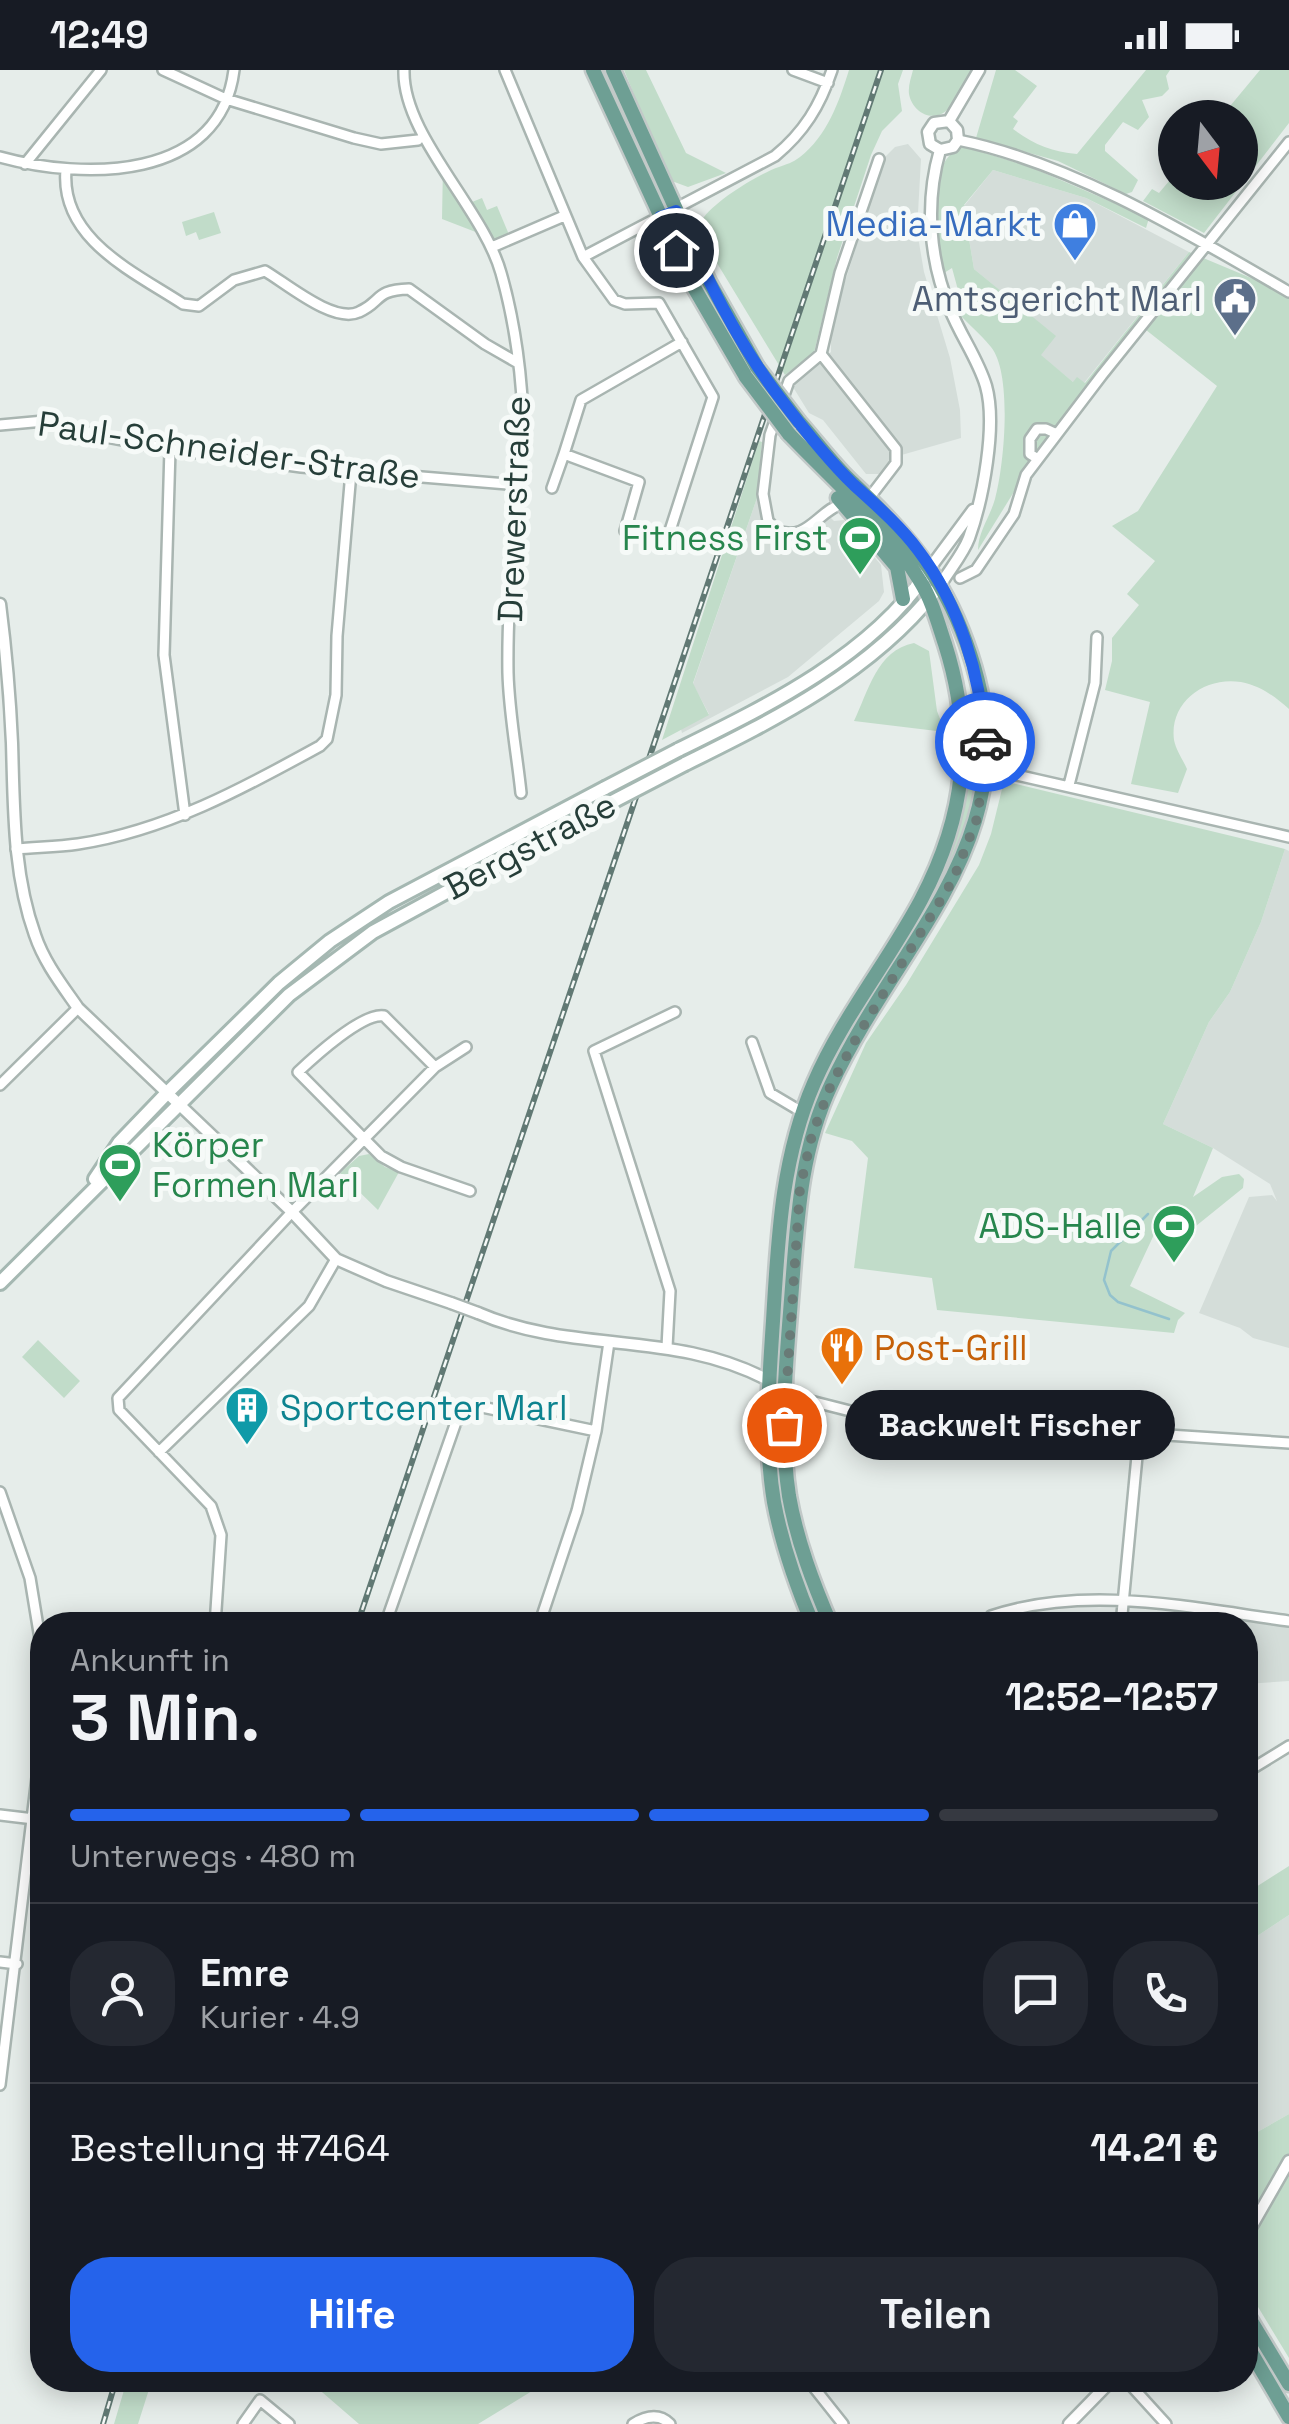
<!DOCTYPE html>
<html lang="de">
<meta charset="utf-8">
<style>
:root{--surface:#171b24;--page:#242831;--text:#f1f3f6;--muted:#9ea1a6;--line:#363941;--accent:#2563eb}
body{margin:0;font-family:"Space Grotesk",sans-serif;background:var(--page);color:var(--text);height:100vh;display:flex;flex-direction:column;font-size:38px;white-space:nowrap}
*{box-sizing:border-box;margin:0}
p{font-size:32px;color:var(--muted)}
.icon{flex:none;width:55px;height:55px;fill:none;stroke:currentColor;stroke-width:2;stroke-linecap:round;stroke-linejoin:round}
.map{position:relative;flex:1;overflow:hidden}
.sheet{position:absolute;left:30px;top:1542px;width:1228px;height:780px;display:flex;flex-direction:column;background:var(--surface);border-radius:40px;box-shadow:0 5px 25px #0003}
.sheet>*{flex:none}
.needle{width:65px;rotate:164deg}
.fabs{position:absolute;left:1158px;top:30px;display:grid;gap:20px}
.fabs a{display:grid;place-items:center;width:100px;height:100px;border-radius:50%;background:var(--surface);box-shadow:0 5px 25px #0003;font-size:50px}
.pin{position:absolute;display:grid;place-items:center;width:85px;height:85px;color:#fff;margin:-42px;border:5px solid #fff;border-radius:50%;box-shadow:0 2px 10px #0007}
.courier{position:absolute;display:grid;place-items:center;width:100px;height:100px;margin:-50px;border:8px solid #2563eb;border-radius:50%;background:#fff;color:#222;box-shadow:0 2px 12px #0007}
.bubble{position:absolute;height:70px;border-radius:35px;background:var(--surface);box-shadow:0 5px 25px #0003;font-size:32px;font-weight:700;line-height:70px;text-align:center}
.head em{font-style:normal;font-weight:700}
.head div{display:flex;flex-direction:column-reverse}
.head{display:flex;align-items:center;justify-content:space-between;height:170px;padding:0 40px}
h1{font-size:65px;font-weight:700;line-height:75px}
.bar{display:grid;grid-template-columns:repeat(4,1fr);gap:15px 10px;align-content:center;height:120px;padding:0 40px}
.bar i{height:12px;border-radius:8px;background:var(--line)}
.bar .current{background:var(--accent)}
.bar p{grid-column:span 4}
.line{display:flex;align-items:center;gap:25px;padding:0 40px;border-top:2px solid var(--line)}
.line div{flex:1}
.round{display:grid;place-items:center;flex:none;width:105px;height:105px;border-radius:40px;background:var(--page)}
.cta{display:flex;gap:20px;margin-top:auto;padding:20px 40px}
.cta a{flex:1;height:115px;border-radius:40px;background:var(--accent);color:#fff;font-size:40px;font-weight:700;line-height:115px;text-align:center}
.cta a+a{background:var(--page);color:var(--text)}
.status{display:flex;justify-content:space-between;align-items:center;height:70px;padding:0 50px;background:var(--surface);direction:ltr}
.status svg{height:28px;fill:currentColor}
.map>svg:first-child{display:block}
</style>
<div class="status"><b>12:49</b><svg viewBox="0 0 49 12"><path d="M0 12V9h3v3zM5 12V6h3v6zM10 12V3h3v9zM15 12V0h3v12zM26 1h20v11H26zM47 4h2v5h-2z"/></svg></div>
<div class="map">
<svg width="1289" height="2354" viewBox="0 0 1289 2354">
<rect width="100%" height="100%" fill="#e6edea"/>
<path fill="#d4ddd9" d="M908,74L921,89L917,161L924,202L950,288L960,340L961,368L898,386L896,393L879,404H866L823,350L809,343L793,317L795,311L831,282V263L842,221L885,87L895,77Z
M993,100L1086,128L1189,182L1084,313L1073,312L1040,285L1055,266L974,199L968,163L969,140L964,136Z
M757,428L763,454L781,470L794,472L804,468L830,447L834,451L844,450L881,495L884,522L879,531L788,607L682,663L681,659L709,644L693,614Z
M1285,779L1289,781V1278L1253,1268L1240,1258L1199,1243L1249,1127L1272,1125L1277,1131L1270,1114L1213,1078L1163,1054L1209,952L1230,922L1261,852Z
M1203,1540L1289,1551V1611L1245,1614V1555H1203Z
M1289,1845V2044L1245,2069V1874Z"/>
<path fill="#c1dcc9" d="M624,0H646L686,83L726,103L688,117L669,110Z
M849,0H903L898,14L902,41L882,61L871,85L837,188L814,283L785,305L706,175L702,150C713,132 758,104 779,97C787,94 792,93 800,87C827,66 839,32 849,0Z
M913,0H973C965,12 957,33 946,41C931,53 912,41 909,24C908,16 911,8 913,0Z
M996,0H1015L1037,16L1013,47L1018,51L1013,59C1033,74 1052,82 1077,84L1146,0H1170L1166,6L1169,19L1162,26L1142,30L1149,47L1138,60L1123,52L1105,75V81L1138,110L1132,122L1126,124L1058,91L976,68Z
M1260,0H1289V53L1204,163L1143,131L1152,119L1159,123L1175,104V112H1240V48L1221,47Z
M965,77L1028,96L1149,148L1146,158L1086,128L993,100L964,135L969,140L968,163L974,199L1056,266L1041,285L1073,312L1077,307L1085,313L1189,182L1289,224V639C1274,626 1261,616 1241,612C1205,606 1169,632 1174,670C1176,680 1183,690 1187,699L1178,723L1131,714L1150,632L1105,620L1112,591V568L1139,535L1127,524L1155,491L1112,456L1138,441L1217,316L1141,256L1025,404L978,480C978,462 990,447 995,429C1004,397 1013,304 991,277C980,263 965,252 954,238L961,231L952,198L944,203C939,173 922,85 965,77Z
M443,95L467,134L482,128L487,140L497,136L510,167L491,175L486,166L442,149Z
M214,142L221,163L199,170L196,162L186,166L182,152Z
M759,371L762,372L757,428L693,613L709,645L662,670Z
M914,573L929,581L937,641L945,662L854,651C868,622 877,580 914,573Z
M1012,713L1285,779L1261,852L1230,922L1209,952L1163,1054L1213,1078L1193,1127L1222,1107L1239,1104L1244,1109L1243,1118L1196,1156L1189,1170L1158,1156L1130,1216L1185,1243L1178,1250L1174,1263L937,1240L932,1208L854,1198L868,1088L852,1071L825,1063L866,973L906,915L979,795L991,764L1002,719Z
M966,718L975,719L959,784L824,1017L783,1274H780L791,1109L803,1058L835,982L920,845Z
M369,1084L385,1097L399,1102L378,1140L340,1103L359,1086Z
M38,1270L80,1311L64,1328L22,1287Z
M1289,1796V1845L1245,1874V1824Z
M1289,2044V2288L1249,2222L1245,2200V2069Z
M127,2310H152L138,2354H114Z
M308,2310H550L478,2354H359Z"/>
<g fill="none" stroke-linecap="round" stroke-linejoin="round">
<path stroke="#93c2cd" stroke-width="2.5" d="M1148,1144L1111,1181L1104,1210L1110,1225L1118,1232L1169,1249"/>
<defs>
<path id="minor" d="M163,0L226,29L354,68L381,74L418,70
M404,0C402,65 483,138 501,203C515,252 523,310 523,361C523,381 519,401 517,421C513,481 507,542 508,603C509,643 517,684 521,723
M505,0L583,187L614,230L625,234L659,233L713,327L666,473L625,461L639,412L564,384L581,330L682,272
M793,0L828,13
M958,70C1072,93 1189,164 1289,222
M0,87C83,110 220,112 234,0
M25,94L101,0
M66,100C60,169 134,202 183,234L199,236L234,210L265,201C287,214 334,254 359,242C382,232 374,220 409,219L485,274L518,293
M492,177L564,146
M583,187L775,86C804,62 820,36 832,0
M821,284L840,203L879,89
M0,355L44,351L102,366L170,379L301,397L518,415
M170,379L164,585L185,745
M1038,389L1030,384V369L1037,359H1046L1057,364
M552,418L564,384
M844,433C818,440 807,474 776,460L768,451L763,424L770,365L789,311L821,284L896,379V393L870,427
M960,508L976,500L1014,444L1026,405L1102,305L1289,72
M964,693L1289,767
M1069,715L1095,613L1097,567
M16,779C36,777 57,777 78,774C165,761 244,718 320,676L327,669L336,625L337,566L351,402
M752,972L770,1023L802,1042
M435,997L384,946C363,942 314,987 298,1002L381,1086L401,1097L470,1121
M0,1015L78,938
M667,1277L670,1221L594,981L675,942
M782,1319L799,1328L866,1345L1289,1373
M159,1382L309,1236L336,1189
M0,1422L30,1508L42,1581
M215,1555L221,1465L211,1436L119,1340L118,1328L292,1142L435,997L466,977
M385,1555L456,1352L477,1336L596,1361
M539,1555L577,1441L596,1361L609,1272
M993,1555L991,1546C1087,1514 1191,1538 1289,1551
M1121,1555L1139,1365
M1245,1703L1289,1676
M0,1745L34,1749
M0,1892L17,1894
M0,2015L42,1666
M808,2310L843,2354
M1126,2310L1166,2354
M243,2354L260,2330L289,2354
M633,2354C646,2346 659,2343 670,2354"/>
<path id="tertiary" d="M949,51L979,0
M940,80C925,132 929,189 950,239C960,265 978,289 986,316C997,355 983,429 969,468C963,484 950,499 941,514
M940,80L930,74L928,62L934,53L949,51
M940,80L953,77L958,70L957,60L949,51
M930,498L973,440
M0,534C6,581 10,627 12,673C14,738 13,804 35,865C44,892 62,915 78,938L292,1142L336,1189L386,1211L451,1233
M478,1243C575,1285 673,1259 770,1311
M1245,2168L1289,2091
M1069,2354L1112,2310"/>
<path id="secondary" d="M678,680C765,637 869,587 926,504
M685,694C776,649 871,602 935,521
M95,1109L119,1073L166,1024L279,913L330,871L389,832L605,718
M0,1213L289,925L373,862L612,732"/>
<path id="primary" d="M593,0L692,214L746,307
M613,0L709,212L757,297
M799,352C817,372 834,396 854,414C905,462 942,505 966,572C1037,764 903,860 831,1015C799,1083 797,1156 791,1230C786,1295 779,1360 789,1426C797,1471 813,1513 831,1555
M789,364C833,410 887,456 920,511C932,530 938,553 945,574C974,665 966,745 921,830C888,892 842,948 814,1013C781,1089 778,1170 773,1251C769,1311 764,1373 774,1432C782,1475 796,1515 813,1555
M838,428L897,497L903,529
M1245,2241L1289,2314
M1245,2272L1289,2347"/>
</defs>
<use href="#minor" stroke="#a9b5b1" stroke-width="14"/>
<use href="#tertiary" stroke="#a9b5b1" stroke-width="15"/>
<use href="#secondary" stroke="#a5b8b2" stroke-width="18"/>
<use href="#primary" stroke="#c2c9c8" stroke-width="19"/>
<use href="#minor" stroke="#fff" stroke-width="9"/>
<use href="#tertiary" stroke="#fff" stroke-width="10"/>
<use href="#secondary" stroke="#fff" stroke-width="12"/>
<use href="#primary" stroke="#6e9f94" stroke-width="14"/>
<defs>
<path id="rail" d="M357,1555L881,0
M103,2354L116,2310"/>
</defs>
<use href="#rail" stroke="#617974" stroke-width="6"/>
<use href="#rail" stroke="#f6faf8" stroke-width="2.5" stroke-dasharray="8" stroke-linecap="butt"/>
<defs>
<path id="tertiary-bridge" d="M451,1233L478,1243"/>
<path id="secondary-bridge" d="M605,718L678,680
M612,732L685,694"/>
<path id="primary-bridge" d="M757,297L799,352
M746,307L789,364"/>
</defs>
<use href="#tertiary-bridge" stroke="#a9b5b1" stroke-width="15" stroke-linecap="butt"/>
<use href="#secondary-bridge" stroke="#a5b8b2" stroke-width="18" stroke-linecap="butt"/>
<use href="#primary-bridge" stroke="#c2c9c8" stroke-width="19" stroke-linecap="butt"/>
<use href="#tertiary-bridge" stroke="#fff" stroke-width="10"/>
<use href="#secondary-bridge" stroke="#fff" stroke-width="12"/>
<use href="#primary-bridge" stroke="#6e9f94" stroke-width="14"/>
</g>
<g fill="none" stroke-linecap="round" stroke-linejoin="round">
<path stroke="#697b77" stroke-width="10" stroke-dasharray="0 18" d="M784,1355L800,1118L812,1065L831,1015L858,965L953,810L978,746L985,672"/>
<path stroke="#2563eb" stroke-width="12" d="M676,180L660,147L676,141C706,206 736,271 780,328C802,357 827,389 854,415C876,435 900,456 918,480C960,535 980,604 985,672"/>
</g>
<defs>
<symbol id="shop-pin" viewBox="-11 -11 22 30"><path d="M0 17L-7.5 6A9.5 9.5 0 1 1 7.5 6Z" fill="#3f7fe0" stroke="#f6faf8"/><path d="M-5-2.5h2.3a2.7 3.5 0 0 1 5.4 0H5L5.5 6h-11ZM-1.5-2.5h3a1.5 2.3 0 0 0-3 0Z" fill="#fff"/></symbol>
<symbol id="civic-pin" viewBox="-11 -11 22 30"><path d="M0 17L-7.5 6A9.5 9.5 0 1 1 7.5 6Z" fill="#5c6f8a" stroke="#f6faf8"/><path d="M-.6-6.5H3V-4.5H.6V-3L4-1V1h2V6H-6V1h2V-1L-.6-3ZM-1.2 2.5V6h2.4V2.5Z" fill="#fff"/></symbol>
<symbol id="stadium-pin" viewBox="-11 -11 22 30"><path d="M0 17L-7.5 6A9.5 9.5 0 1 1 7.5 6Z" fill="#2e9e5b" stroke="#f6faf8"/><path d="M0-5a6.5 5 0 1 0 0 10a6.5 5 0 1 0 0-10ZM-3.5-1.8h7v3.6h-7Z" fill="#fff"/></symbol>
<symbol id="restaurant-pin" viewBox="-11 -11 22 30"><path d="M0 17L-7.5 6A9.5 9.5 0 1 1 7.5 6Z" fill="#e8710a" stroke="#f6faf8"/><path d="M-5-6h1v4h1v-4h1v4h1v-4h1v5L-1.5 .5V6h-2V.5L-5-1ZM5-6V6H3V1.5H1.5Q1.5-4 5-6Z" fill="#fff"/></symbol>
<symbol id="building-pin" viewBox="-11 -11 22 30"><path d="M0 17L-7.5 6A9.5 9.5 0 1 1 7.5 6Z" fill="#0f9aa8" stroke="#f6faf8"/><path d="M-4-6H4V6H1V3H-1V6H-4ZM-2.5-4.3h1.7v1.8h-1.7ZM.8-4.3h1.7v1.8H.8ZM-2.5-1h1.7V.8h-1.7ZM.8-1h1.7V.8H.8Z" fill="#fff"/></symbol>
</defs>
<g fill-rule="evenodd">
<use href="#shop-pin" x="1050" y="129" width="50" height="68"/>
<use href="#civic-pin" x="1210" y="204" width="50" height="68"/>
<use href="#stadium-pin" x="835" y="443" width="50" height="68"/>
<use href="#stadium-pin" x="95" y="1070" width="50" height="68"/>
<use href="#stadium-pin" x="1149" y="1131" width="50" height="68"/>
<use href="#restaurant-pin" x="817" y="1253" width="50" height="68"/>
<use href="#building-pin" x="222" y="1313" width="50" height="68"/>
</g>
<g text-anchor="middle" stroke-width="10" stroke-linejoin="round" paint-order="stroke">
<g font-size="35" fill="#366cbe" stroke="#f6faf8" text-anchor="end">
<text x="1042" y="166">Media-Markt</text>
</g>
<g font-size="35" fill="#4e5e75" stroke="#f6faf8" text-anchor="end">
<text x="1202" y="241">Amtsgericht Marl</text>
</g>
<g font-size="35" fill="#263e39" stroke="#f6faf8">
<text transform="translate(229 380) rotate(8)" y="12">Paul-Schneider-Straße</text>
<text transform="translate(514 439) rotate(-88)" y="12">Drewerstraße</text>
<text transform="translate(530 776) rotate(-28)" y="12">Bergstraße</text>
</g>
<g font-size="35" fill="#27864d" stroke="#f6faf8" text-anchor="end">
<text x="828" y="480">Fitness First</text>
<text x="152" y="1087" text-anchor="start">Körper<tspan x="152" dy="40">Formen Marl</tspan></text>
<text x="1142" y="1168">ADS-Halle</text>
</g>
<g font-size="35" fill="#c56008" stroke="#f6faf8" text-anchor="start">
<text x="874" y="1290">Post-Grill</text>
</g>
<g font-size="35" fill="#0d838f" stroke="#f6faf8" text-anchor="start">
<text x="280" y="1350">Sportcenter Marl</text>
</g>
</g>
</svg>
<div class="fabs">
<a><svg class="needle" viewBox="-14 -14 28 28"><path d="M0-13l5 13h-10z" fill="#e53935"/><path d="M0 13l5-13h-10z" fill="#9ea1a6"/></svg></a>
</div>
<div class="pin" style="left:784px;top:1355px;background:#ea580c"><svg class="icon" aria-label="bag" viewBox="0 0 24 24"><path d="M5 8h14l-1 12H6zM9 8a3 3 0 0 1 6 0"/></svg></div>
<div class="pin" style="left:676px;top:180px;background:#1f2937"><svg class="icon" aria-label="home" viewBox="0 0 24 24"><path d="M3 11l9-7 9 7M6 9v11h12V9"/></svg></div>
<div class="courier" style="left:985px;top:672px"><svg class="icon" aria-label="car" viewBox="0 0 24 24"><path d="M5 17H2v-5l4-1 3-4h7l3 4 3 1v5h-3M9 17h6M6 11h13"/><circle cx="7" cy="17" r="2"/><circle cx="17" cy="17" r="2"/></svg></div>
<div class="bubble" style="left:845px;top:1320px;width:330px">Backwelt Fischer</div>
<section class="sheet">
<div class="head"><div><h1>3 Min.</h1><p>Ankunft in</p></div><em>12:52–12:57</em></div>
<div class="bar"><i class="current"></i><i class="current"></i><i class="current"></i><i></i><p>Unterwegs · 480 m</p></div>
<div class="line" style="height:180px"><a class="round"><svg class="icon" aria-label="person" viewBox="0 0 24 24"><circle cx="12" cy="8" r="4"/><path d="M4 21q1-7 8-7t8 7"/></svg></a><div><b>Emre</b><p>Kurier · 4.9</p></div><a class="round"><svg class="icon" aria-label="chat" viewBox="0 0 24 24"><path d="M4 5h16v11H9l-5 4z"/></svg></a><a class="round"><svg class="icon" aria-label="phone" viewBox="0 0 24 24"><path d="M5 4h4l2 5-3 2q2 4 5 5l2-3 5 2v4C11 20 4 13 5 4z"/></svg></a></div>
<div class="line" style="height:130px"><div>Bestellung #7464</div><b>14.21 €</b></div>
<div class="cta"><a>Hilfe</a><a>Teilen</a></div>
</section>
</div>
